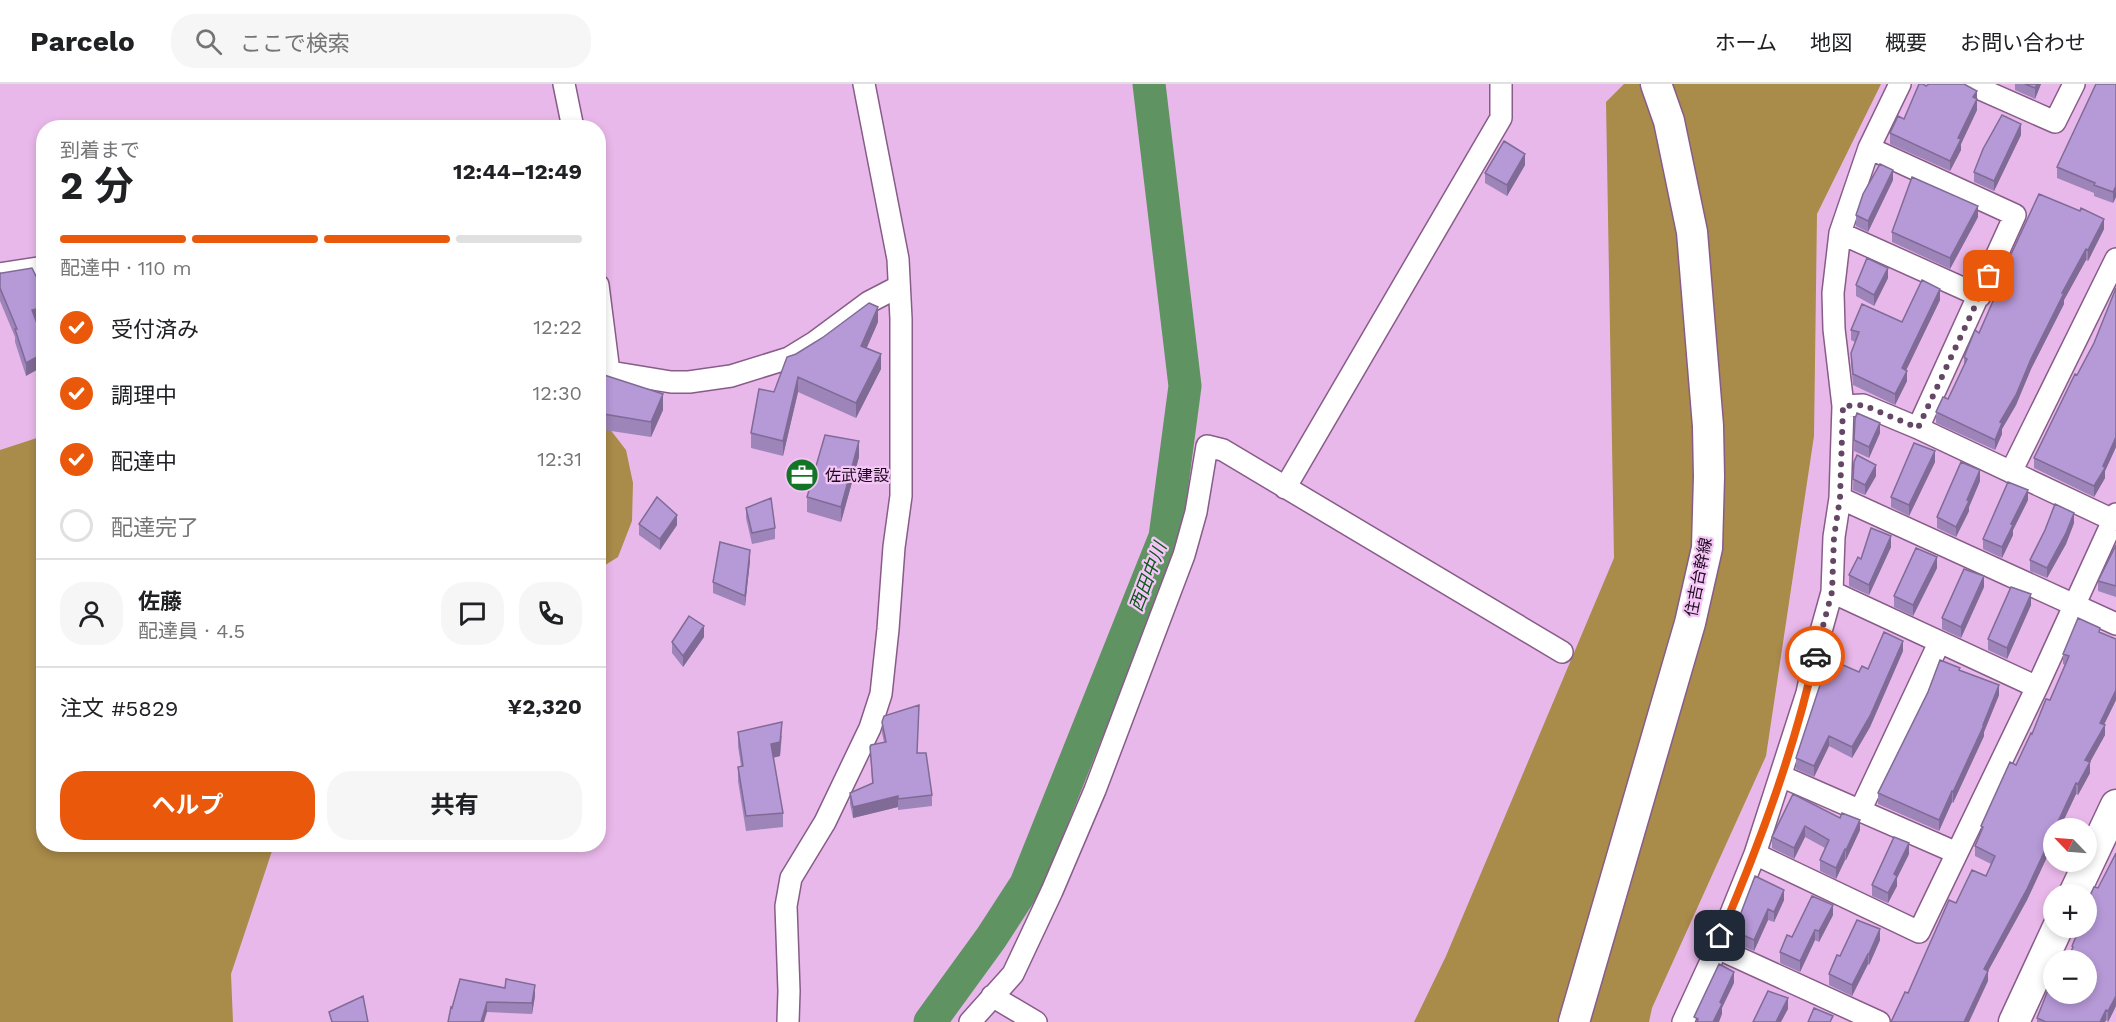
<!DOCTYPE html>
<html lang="ja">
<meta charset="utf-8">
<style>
:root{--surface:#fff;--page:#f6f6f6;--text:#202124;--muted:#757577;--line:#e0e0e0;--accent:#ea580c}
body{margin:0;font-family:"Work Sans","Noto Sans JP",sans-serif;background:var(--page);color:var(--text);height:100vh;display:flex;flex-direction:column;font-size:22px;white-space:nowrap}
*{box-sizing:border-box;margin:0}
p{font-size:20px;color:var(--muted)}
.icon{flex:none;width:33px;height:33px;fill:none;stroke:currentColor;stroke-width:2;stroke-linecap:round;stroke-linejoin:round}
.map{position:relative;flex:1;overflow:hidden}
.sheet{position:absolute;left:36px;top:36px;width:570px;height:732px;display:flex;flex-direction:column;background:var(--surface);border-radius:24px;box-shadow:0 3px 9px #0003}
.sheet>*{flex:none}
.needle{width:39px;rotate:295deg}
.fabs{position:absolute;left:2043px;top:734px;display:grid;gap:12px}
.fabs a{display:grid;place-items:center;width:54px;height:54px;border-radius:50%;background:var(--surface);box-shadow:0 3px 9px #0003;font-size:30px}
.pin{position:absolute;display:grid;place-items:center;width:51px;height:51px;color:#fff;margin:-26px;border-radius:12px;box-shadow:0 3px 9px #0006}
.courier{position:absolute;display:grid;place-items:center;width:60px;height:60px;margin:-30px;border:4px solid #ea580c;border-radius:50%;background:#fff;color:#222;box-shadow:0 2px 8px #0007}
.head em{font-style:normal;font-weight:700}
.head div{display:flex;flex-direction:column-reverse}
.head{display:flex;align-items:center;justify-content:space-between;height:102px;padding:0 24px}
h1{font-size:39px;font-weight:700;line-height:45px}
.bar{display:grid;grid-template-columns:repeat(4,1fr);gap:9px 6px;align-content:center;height:72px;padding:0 24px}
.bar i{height:8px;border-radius:4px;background:var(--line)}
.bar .selected{background:var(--accent)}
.bar p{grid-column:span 4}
.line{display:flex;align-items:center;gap:15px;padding:0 24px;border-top:2px solid var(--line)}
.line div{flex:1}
.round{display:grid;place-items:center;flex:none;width:63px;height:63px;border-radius:24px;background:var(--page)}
ol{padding:0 24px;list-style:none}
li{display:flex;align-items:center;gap:18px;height:66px}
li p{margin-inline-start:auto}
li .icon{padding:6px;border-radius:50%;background:var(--accent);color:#fff;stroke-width:4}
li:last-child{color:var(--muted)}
li i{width:33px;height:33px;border:3px solid var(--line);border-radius:50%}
.action{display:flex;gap:12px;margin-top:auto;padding:12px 24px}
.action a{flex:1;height:69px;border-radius:24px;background:var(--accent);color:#fff;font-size:24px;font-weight:700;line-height:69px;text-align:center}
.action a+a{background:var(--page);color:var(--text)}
header{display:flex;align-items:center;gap:36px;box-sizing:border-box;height:84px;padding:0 30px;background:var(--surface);border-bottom:2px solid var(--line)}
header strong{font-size:28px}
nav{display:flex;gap:33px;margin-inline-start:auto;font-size:21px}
.search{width:420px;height:54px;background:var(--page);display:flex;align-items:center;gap:15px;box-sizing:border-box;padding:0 21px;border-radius:24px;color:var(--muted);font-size:22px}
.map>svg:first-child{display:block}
</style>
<header>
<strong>Parcelo</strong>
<div class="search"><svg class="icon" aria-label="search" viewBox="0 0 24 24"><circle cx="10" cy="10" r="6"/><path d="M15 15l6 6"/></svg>ここで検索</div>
<nav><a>ホーム</a><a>地図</a><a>概要</a><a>お問い合わせ</a></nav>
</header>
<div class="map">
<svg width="2116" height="938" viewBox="0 0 2116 938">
<rect width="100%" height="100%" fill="#e9b8ea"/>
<path fill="#a98b4a" d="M1624,0H1881L1817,130L1814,352L1766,672L1652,924L1649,938H1414L1446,872L1614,474L1606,18Z
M599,331L626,366L633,399L632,437L618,473L599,485Z
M43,352L44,760L274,761L231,890L233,938H0V366Z"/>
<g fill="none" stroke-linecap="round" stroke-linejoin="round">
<path stroke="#5f9362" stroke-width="33" d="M930,938L991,854L1026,800L1165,453L1185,302L1149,0"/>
<defs>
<path id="street" d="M564,0L573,44
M1969,0L2055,38L2074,0
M1869,64L2015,131L1918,344
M1840,149L1980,212
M0,190L44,183
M598,201L609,288
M598,286L671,298H689L731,292L789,274L815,258L869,218L898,203
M1843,322L1863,321L1918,344L2113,436
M2011,388L2116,175
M1285,404L1501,34V0
M1840,414L2116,540
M1832,508L2037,603
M1781,692L1957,769
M1860,727L1939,559
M1755,770L1919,848L2037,603L2116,430
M1717,864L1879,938
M992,912L1036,938
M788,938L789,907L786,822L791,794L825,738L870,644L881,610L888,545L894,463L901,412V235L898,175L864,0
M970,938L1013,890L1052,807L1095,706L1184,471L1196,428L1207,362L1223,366L1562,568
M1683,938L1717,864L1755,770L1807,609L1818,558L1832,508L1834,453L1840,414L1843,322L1834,245L1833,209L1840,149L1869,64L1900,0"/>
<path id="secondary" d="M2074,810L2116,721
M1574,938L1690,539L1707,464L1709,393L1708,342L1692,148L1669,37L1656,0
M2014,938L2058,843"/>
</defs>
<use href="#street" stroke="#885c89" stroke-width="24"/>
<use href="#secondary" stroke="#885c89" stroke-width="33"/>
<use href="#street" stroke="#fff" stroke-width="21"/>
<use href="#secondary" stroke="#fff" stroke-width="30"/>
</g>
<path fill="#9d84b9" d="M2015,0H2041L2035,15L2015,6Z
M2116,0V113L2113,119L2094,112V109L2057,94V83Z
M1926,2L1977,7V26L1961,60V66L1950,87L1890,60V49L1904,35Z
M2021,51L1994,107L1974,98V88Z
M1525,81L1507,112L1485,99V89Z
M1893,96L1868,148L1856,142V131Z
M1978,133L1950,185L1892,158V148Z
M2104,145L2088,177L2086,176L2064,216V220L2031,285L2016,321L2002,345V350L1995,366L1936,339V328L1948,315L1964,283V273L1979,249L1994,215V207Z
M0,189L36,238L26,292L15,258V253L0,217Z
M1888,194L1874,222L1856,212V201Z
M2116,204V363L2105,387V394L2094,413L2034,384V374L2094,259Z
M1940,216L1906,286L1907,297L1895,321L1853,301L1851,279V269L1855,258L1851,256V246L1902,238Z
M878,238L866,265L881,285L856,334L798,308L783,372L751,364V349L774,308Z
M598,289L663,326L651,353L598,345Z
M1855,335L1880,349L1869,374L1854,367Z
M859,373L841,438L807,428V413Z
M1854,378L1876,392L1865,411L1853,406Z
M1935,378L1909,432L1891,423V413Z
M1980,397L1969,423V427L1956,453L1937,444V433Z
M2028,416L2013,446V451L2002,474L1983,465V455Z
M746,424L775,444V455L752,460L746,434Z
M2074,439L2066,460L2047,494L2030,487V476Z
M639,440L677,441L660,466L639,451Z
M2116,461V513L2098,507V497Z
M1891,463L1869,511L1849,502V491L1861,475Z
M750,477L745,522L713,509V498Z
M1937,484L1913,532L1894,523V512Z
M1984,503L1961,554L1942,545V534Z
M2031,521L2007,575L1988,566V555Z
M2100,548L2116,555V616L2104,640L2105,651L2090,678V689L2078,711L2076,710L2060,744H2054V758L2027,816L1988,887V897L1908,909L1956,819L1986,792L1991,780L1975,772V762L1981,747V742L2016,681L2050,616L2065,581L2063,580V570Z
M704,553L683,583L672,569V558Z
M1903,567L1870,643L1852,674L1829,662L1814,693L1796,685V674L1821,599V594L1859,588L1868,585Z
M1960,586L1999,611L1984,648V652L1953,719L1952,718L1939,747L1878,720V709Z
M882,638L918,669L932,711V722L898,726V723L853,734L850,720V709L872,699L870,663L884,658L882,649Z
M738,648L782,652L780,672L773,674L783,729V743L746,747L738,697V683L741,682L738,662Z
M1793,710L1860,746L1846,776H1845L1836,795L1820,787V776L1825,764L1805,753L1794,775L1772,764V753Z
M2116,769V922L2108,938L2106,936L2105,938H2037V934L2051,907L2072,866V862L2098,804Z
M1909,770L1897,794V802L1888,819L1872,812V801Z
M1755,792L1784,816L1774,838L1768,836L1754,867L1734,858V847Z
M1833,831L1819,858L1815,856L1800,888L1780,879V868L1792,853Z
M1880,856L1869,881L1868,880L1852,912L1829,901V890L1840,872Z
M460,895L535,912L532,930L487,928L452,924Z"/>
<path fill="#7f6b96" d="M2037,0H2041L2035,15V4Z
M1977,7V26L1961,60V66L1950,87V77L1973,13Z
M2021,40V51L1994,107V97Z
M1525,70V81L1507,112V101Z
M1893,86V96L1868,148V137Z
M2116,102V113L2113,119V108Z
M1978,122V133L1950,185V174Z
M2104,135V145L2088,177V166Z
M2086,165V176L2064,216V220L2031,285L2016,321L2002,345V350L1995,366V356L2000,338L2062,209Z
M1888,184V194L1874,222V211Z
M1940,205V216L1902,295V284Z
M44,223V236L32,240V226Z
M878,223V238L861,277V262Z
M44,269V282L26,292V279Z
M881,270V285L856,334V319Z
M1907,287V297L1895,321V310Z
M798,293V308L783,372V357Z
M663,310V326L651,353V338Z
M1880,339V349L1869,374V363Z
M2116,353V363L2105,387V394L2094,413V402Z
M859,357V373L841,438V423Z
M1935,367V378L1909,432V421Z
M1876,381V392L1865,411V401Z
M1980,386V397L1969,423V427L1956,453V443Z
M2028,406V416L2013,446V451L2002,474V463L2011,440Z
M2074,429V439L2066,460L2047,494V484Z
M677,431V441L660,466V455Z
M1891,452V463L1869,511V501Z
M750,466V477L745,522V512Z
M1937,473V484L1913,532V521Z
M1984,492V503L1961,554V543Z
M2031,510V521L2007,575V564Z
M704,542V553L683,583V572Z
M1903,557V567L1870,643L1852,674V663Z
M1999,601V611L1984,648V652L1953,719V708Z
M2116,606V616L2100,649L2105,641V651L2085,687V676L2100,639Z
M782,638L780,672L771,674V660Z
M1829,652V662L1814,693V682Z
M2090,678V689L2078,711V700Z
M2076,699V710L2060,744H2055Z
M1952,707V718L1939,747V736Z
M898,712V723L853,734V723Z
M1860,736V746L1846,776V766Z
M1805,742V753L1794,775V764Z
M2054,747V758L2027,816L1988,887V897L1969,938H1964L1984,885Z
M1909,759V770L1897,794V802L1888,819V809L1894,790Z
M1845,765V776L1836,795V784Z
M1784,806V816L1774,838V828Z
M1833,821V831L1819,858V847Z
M1768,825V836L1754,867V856Z
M1880,845V856L1869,881V870Z
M1815,846V856L1800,888V877Z
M1868,870V880L1852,912V901Z
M1734,888V899L1722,924V930L1719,938H1713L1720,918Z
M535,901V912L532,930V919Z
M2116,912V922L2108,938V927Z
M1788,914V925L1781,938H1776Z
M487,918V928L484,938H481Z
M2106,926V936L2105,938H2100Z"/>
<path fill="#b699d7" stroke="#7f6b96" stroke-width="1.5" d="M1919,0H1923L1926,2L1929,0H1964L1977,7L1973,13L1977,15L1958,54L1961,55L1950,77L1890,49L1898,32L1904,35Z
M2025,0H2037L2035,4Z
M2096,0H2116V102L2113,108L2094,101L2095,99L2057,83Z
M2002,31L2021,40L1994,97L1974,88L1983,65Z
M1504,57L1525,70L1507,101L1485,89Z
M1880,80L1893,86L1868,137L1856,131L1863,110Z
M1912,93L1978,122L1950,174L1892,148Z
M2039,110L2080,127L2081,124L2104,135L2088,166L2086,165L2062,209H2064L2031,275L2016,311L2000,338L2002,339L1995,356L1936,328L1943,313L1948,315L1967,275L1964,273L1975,246L1979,249L1997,208L1994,207Z
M1867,174L1888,184L1874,211L1856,201Z
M32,184L38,196L44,194V223L32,226L44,258V269L26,279L15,245H17L0,204V189H2Z
M1922,196L1940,205L1902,284L1907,287L1895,310L1853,290L1851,269L1859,248L1851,246L1862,220L1902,238Z
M2116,204V353L2103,382L2105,384L2094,402L2034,374L2075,290L2077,291L2094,259Z
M869,219L878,223L861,262L881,270L856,319L798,293L783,357L751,349L759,305L774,308L787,273L796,270L822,254Z
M598,289L663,310L651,338L598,329Z
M1857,329L1880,339L1869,363L1854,356L1855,335Z
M825,351L859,357L841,423L807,413Z
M1914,359L1935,367L1909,421L1891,413Z
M1857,371L1876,381L1865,401L1853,395L1854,378Z
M1961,378L1980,386L1967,416L1969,417L1956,443L1937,433Z
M2008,398L2028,406L2011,440L2013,441L2002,463L1983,455Z
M657,413L677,431L660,455L639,440Z
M771,414L775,444L752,449L746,424Z
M2055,420L2074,429L2066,449L2047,484L2030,476L2045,446Z
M1871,444L1891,452L1869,501L1849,491L1858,473L1861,475Z
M720,458L750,466L745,512L713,498Z
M2116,461V502L2098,497Z
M1916,464L1937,473L1913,521L1894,512Z
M1964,485L1984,492L1961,543L1942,534Z
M2011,503L2031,510L2007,564L1988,555Z
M689,532L704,542L683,572L672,558Z
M2078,534L2100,544L2099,548L2116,555V606L2100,639L2105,641L2085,676L2090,678L2078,700L2076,699L2055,744H2054V747L2027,805L1984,885L1988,887L1964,938H1891L1905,908L1908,909L1949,816L1956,819L1972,786L1986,792L1995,772L1975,762L1983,743L1981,742L2010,678L2016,681L2031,649L2032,650L2046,615L2050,616L2069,572L2063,570Z
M1884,548L1903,557L1870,632L1852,663L1829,652L1814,682L1796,674L1822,595L1821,594L1827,574L1859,588L1862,582L1868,585Z
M1940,576L1960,584L1959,586L1999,601L1983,641H1984L1953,708L1952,707L1939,736L1878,709L1928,608Z
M919,621L917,669H926L932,711L898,715V712L853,723L850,709L873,699L870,663L871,661L886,658L882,638L884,632Z
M782,638L780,658L771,660L783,729L746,732L738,683L743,682L738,648Z
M1793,710L1840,734L1842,729L1860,736L1846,766L1845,765L1836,784L1820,776L1829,756L1805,742L1794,764L1772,753Z
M1894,753L1909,759L1894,790L1897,792L1888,809L1872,801Z
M2116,769V912L2108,927L2106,926L2100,938H2046L2037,934L2048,906L2051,907L2054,903V909H2086V876H2067L2073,863L2072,862L2080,843H2086V820L2094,803L2098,804Z
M1755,792L1784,806L1774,828L1768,825L1754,856L1734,847Z
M1812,812L1833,821L1819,847L1815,846L1800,877L1780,868L1787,851L1792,853Z
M1857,836L1880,845L1869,870H1868L1852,901L1829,890L1837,871L1840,872Z
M1719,880L1734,888L1720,918L1722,920L1713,938H1697L1698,935L1694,933Z
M460,895L505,904L506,895L535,901L532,919L487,918L481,938H448L451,923L452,924Z
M1768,907L1788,914L1776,938H1753Z
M363,912L368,938H332L329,928Z
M1814,924L1833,932L1830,938H1808Z"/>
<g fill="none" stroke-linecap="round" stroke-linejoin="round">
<path stroke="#634764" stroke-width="6" stroke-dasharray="0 10.8" d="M1815,572L1832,508L1834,453L1840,414L1843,322L1863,321L1918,344L1989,192"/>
<path stroke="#ea580c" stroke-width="8" d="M1720,852C1759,762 1794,668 1815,572"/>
</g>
<defs>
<symbol id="office-disc" viewBox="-11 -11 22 22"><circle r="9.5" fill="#127526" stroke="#f6c5f7"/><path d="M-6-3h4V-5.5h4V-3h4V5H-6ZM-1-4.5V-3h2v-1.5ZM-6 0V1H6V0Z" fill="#fff"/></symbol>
</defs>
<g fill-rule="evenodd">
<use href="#office-disc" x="783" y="372" width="38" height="38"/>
</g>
<g text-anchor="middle" stroke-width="4.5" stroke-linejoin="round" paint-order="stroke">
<g font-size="16" fill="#1b0a1c" stroke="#f6c5f7" text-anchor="start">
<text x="825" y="397">佐武建設</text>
</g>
<g font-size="16" fill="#1b0a1c" stroke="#f6c5f7">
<text transform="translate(1698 493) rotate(-79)" y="6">住吉台幹線</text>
</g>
<g font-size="18" font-style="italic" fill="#075a19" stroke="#f6c5f7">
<text transform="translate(1148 493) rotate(-69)" y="6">西田中川</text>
</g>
</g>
</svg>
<div class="fabs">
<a><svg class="needle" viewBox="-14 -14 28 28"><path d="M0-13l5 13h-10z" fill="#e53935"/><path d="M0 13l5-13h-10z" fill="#757577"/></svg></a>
<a>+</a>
<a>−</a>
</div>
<div class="pin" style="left:1989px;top:192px;background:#ea580c"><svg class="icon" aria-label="bag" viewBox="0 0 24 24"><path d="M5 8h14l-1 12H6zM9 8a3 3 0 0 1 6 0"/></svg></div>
<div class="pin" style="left:1720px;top:852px;background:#1f2937"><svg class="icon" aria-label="home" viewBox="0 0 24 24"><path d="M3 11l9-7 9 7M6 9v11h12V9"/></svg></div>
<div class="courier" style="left:1815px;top:572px"><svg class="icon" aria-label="car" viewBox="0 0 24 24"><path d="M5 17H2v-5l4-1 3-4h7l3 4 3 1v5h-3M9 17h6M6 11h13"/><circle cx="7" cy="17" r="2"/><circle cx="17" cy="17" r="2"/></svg></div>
<section class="sheet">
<div class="head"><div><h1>2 分</h1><p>到着まで</p></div><em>12:44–12:49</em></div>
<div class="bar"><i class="selected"></i><i class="selected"></i><i class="selected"></i><i></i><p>配達中 · 110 m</p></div>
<ol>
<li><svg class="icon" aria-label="check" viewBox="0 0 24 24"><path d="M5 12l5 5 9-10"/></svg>受付済み<p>12:22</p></li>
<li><svg class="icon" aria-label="check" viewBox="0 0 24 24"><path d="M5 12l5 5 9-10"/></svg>調理中<p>12:30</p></li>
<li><svg class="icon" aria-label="check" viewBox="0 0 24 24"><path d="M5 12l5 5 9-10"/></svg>配達中<p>12:31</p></li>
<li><i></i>配達完了</li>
</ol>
<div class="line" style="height:108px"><a class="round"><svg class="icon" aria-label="person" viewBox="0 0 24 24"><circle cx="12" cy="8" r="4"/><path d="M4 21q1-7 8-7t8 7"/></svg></a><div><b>佐藤</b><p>配達員 · 4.5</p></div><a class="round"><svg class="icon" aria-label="chat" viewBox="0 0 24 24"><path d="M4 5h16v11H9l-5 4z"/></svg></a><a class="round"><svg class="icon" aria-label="phone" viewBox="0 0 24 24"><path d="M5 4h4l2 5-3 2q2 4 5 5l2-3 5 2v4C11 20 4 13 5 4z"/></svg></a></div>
<div class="line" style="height:78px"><div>注文 #5829</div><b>¥2,320</b></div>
<div class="action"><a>ヘルプ</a><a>共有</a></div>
</section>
</div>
